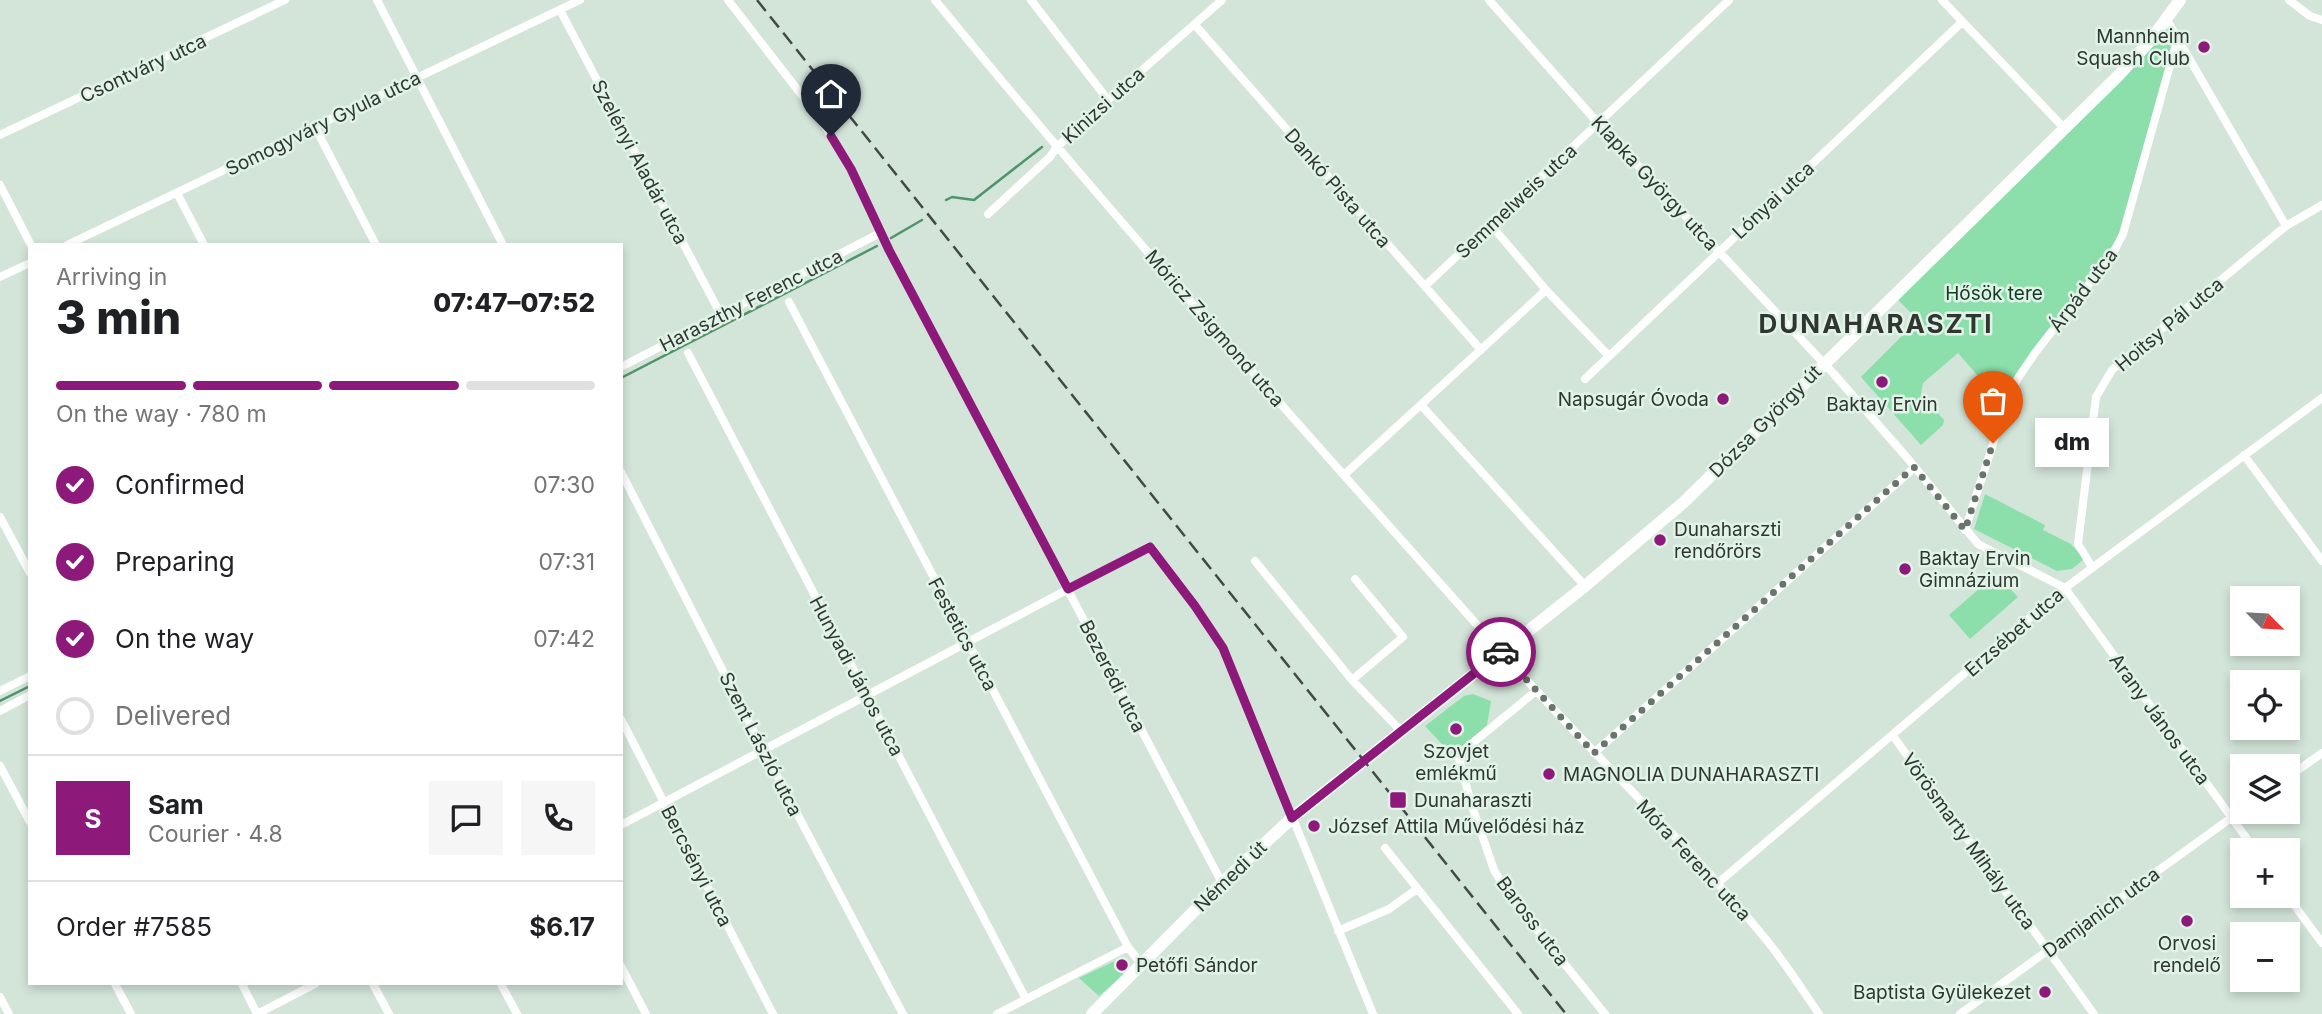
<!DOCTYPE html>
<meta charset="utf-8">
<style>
:root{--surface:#fff;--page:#f6f6f6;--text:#202124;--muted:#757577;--line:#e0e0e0;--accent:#8d197b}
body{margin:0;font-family:Inter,sans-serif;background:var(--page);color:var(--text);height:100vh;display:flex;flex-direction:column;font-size:26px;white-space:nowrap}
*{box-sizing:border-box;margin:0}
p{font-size:23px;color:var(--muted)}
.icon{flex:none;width:38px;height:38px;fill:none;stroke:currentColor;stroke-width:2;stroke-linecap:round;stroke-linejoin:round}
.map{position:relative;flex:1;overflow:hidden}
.sheet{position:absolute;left:28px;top:243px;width:595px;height:742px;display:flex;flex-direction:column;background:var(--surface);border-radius:0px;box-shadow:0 4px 10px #0003}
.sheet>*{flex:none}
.needle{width:46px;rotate:114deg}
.controls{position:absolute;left:2230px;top:586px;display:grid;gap:14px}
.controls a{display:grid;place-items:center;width:70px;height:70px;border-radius:0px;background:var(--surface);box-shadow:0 4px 10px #0003;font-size:35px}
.pin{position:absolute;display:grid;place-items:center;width:60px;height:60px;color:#fff;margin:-72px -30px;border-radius:50% 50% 50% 0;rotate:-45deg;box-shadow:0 0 7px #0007}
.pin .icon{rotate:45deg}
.courier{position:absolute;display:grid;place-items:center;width:70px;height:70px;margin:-35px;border:5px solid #8d197b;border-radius:50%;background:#fff;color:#222;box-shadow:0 2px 9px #0007}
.bubble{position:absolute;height:49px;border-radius:0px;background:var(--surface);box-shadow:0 4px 10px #0003;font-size:23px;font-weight:800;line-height:49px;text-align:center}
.summary em{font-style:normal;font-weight:800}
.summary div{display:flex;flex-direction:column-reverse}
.summary{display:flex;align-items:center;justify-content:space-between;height:119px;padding:0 28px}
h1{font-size:46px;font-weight:800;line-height:52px}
.bar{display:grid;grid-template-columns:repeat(4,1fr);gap:10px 7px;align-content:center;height:84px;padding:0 28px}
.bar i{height:9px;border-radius:5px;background:var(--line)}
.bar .current{background:var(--accent)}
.bar p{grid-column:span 4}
.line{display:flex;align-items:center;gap:18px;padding:0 28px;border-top:2px solid var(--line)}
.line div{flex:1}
.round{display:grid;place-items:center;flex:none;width:74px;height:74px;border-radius:0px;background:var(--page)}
ol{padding:0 28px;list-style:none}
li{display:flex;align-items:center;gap:21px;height:77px}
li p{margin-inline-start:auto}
li .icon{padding:7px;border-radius:50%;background:var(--accent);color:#fff;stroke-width:4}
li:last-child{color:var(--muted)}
li i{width:38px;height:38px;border:4px solid var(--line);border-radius:50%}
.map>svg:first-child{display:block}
</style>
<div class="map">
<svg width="2322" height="1014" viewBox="0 0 2322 1014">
<rect width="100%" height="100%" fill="#d3e5d9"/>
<path fill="#8cdfab" d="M2167,20L2177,40L2123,234L2035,353L2005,407L1958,353L1923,383L1921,394L1944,420L1943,425L1921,445L1861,377L1918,320L1893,295Z
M1985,494L2045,525L2043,530L2071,544L2084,559L2072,569L2057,571L1974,529Z
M1996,574L2018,597L1970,639L1949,615Z
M1473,694L1491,701L1487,725L1452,755L1425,726L1464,696Z
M1119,959L1126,970L1123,975L1099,996L1079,978Z"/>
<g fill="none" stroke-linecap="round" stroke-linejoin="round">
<path stroke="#50926b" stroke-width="2.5" d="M946,200L952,197L974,200L1042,147
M891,238L922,220
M621,378L877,246
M0,701L30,686"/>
<path stroke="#fff" stroke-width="8" d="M377,0L503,245
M728,0L821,120L851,169L889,250L1222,883
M935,0C1118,224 1311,438 1503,654C1588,750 1683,838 1764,937C1784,961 1801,988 1819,1014
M1031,0L1108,100
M1489,0L1598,123L1833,373L1909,460L1978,544L2065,588L2255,850
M1942,0L2065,129
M2289,0L2310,16L2322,20
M560,10L721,315
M2167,20L2286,226
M1195,25L1481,350
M315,127L376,245
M0,135L285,0
M0,185L31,245
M177,193L204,245
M988,214L1050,157L1056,148L1108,100L1222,0
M1491,225L1546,290L1608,355
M67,245L580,0
M0,277L30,263
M1425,286L1729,0
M789,302L1128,947L1141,964
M688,353L1026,999
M621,367L880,233
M1585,379L1962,22
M1421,405L1585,586
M2244,455L2322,561
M621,472L764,751L903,1014
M1344,475L1546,290
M0,517L30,573
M1965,530L2005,407L2018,378L2035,353L2113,253L2123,234L2177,40
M1255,561L1352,680L1401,731
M2092,567L2078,544L2096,397L2112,370L2286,226L2322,205
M1352,680L1403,637L1355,579
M0,691L30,676
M1536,691L1458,755L1471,803L1494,870L1509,895L1605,1014
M0,711L30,695
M621,719L773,1014
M1893,736L2094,1014
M1594,753L1915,467
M0,766L30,822
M2287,778L2322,753
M621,825L1150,546L1195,605L1223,648L1373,1014
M1385,848L1518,1014
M1718,883L2065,588L2322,398
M2287,895L2322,943
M1338,931L1389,909L1417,889
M621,966L646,1014
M115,984L131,1014
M242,984L257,1014
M373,984L389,1014
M501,984L517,1014
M0,997L9,1014
M257,1014L315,984
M997,1014L1128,947
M1960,1014L2242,810"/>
<path stroke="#fff" stroke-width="12" d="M1092,1014L1222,883L1292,818L1585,586L1684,502L2118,76L2150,41L2180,0"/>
<path stroke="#424a44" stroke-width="2.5" stroke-dasharray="14 7" stroke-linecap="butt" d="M757,0L1566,1014"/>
</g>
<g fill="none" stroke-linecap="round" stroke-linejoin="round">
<path stroke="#69746c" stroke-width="7" stroke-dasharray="0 12.6" d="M1501,652L1594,753L1914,467L1965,530L1993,443"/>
<path stroke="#8d197b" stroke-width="9" d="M831,136L851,169L889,250L1068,589L1150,547L1195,606L1223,648L1292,818L1501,652"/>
</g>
<g fill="#8d197b" stroke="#e0f3e6" stroke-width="2.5">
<circle cx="2204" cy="47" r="7"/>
<circle cx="1882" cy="382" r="7"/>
<circle cx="1723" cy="399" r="7"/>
<circle cx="1660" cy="540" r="7"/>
<circle cx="1905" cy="569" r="7"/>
<circle cx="1456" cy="729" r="7"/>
<circle cx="1549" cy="774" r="7"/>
<rect x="1389" y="791" width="18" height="18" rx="3.5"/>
<circle cx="1314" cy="826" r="7"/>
<circle cx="2187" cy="921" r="7"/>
<circle cx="1122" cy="965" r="7"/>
<circle cx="2045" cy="992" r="7"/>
</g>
<g text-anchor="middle" stroke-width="5" stroke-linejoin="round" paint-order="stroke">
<g font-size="19" fill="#303732" stroke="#e0f3e6" text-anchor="start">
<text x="2190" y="43" text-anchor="end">Mannheim<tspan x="2190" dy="22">Squash Club</tspan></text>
<text x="1709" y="406" text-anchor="end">Napsugár Óvoda</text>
<text x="1882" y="411" text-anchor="middle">Baktay Ervin</text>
<text x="1674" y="536">Dunaharszti<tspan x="1674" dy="22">rendőrörs</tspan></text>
<text x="1919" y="565">Baktay Ervin<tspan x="1919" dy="22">Gimnázium</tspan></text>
<text x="1456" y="758" text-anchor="middle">Szovjet<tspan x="1456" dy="22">emlékmű</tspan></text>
<text x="1563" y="781">MAGNOLIA DUNAHARASZTI</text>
<text x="1414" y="807">Dunaharaszti</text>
<text x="1328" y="833">József Attila Művelődési ház</text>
<text x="2187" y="950" text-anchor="middle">Orvosi<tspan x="2187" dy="22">rendelő</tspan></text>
<text x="1136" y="972">Petőfi Sándor</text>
<text x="2031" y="999" text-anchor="end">Baptista Gyülekezet</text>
</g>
<g font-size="19" fill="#303732" stroke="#e0f3e6">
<text transform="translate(143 68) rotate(-25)" y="7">Csontváry utca</text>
<text transform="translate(1103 105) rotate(-42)" y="7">Kinizsi utca</text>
<text transform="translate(323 123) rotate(-26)" y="7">Somogyváry Gyula utca</text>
<text transform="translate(640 162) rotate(62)" y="7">Szelényi Aladár utca</text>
<text transform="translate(1655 183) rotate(47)" y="7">Klapka György utca</text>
<text transform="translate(1338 188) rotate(49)" y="7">Dankó Pista utca</text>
<text transform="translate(1773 200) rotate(-43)" y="7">Lónyai utca</text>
<text transform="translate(1516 201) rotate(-43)" y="7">Semmelweis utca</text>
<text transform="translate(2083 290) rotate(-53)" y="7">Árpád utca</text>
<text transform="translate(751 300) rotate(-27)" y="7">Haraszthy Ferenc utca</text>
<text transform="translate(2169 324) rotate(-40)" y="7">Hoitsy Pál utca</text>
<text transform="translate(1215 328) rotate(49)" y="7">Móricz Zsigmond utca</text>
<text transform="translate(1765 421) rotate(-45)" y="7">Dózsa György út</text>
<text transform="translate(2014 632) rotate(-41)" y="7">Erzsébet utca</text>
<text transform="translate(963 634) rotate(62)" y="7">Festetics utca</text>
<text transform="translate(857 676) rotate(62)" y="7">Hunyadi János utca</text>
<text transform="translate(1113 676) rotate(63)" y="7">Bezerédi utca</text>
<text transform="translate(2160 719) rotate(54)" y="7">Arany János utca</text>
<text transform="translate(761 744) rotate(63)" y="7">Szent László utca</text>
<text transform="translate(1969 841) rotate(54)" y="7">Vörösmarty Mihály utca</text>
<text transform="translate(1694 860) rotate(47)" y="7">Móra Ferenc utca</text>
<text transform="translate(697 866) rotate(63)" y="7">Bercsényi utca</text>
<text transform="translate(1230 876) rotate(-44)" y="7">Némedi út</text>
<text transform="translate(2101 912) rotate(-36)" y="7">Damjanich utca</text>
<text transform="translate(1533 921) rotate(53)" y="7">Baross utca</text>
</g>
<g font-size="19" fill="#133a24" stroke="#e0f3e6">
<text x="1994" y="300">Hősök tere</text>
</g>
<g font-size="26" font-weight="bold" letter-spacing="2" fill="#303732" stroke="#e0f3e6">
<text x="1876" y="333">DUNAHARASZTI</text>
</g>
</g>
</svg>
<div class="controls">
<a><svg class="needle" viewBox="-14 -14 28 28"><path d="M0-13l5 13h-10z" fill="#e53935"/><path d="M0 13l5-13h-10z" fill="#757577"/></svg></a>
<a><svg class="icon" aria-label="locate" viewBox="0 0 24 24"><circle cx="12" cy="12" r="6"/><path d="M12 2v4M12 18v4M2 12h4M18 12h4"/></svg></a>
<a><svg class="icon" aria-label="layers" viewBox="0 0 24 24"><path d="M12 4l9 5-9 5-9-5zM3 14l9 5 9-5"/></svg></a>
<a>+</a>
<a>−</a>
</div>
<div class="pin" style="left:1993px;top:443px;background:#ea580c"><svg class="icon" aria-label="bag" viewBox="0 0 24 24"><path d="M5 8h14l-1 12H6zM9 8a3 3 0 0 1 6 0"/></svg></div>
<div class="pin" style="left:831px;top:136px;background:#1f2937"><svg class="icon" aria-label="home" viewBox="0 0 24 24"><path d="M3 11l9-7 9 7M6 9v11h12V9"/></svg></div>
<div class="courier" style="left:1501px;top:652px"><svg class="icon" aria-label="car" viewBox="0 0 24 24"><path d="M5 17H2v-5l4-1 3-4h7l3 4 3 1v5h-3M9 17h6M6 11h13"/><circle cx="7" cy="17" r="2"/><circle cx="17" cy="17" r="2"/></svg></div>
<div class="bubble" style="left:2035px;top:418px;width:74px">dm</div>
<section class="sheet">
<div class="summary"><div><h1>3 min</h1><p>Arriving in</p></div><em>07:47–07:52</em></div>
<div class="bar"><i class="current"></i><i class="current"></i><i class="current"></i><i></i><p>On the way · 780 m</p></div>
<ol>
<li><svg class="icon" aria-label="check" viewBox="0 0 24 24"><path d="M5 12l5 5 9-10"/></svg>Confirmed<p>07:30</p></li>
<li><svg class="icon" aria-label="check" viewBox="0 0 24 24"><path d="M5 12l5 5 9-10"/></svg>Preparing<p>07:31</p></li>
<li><svg class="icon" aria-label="check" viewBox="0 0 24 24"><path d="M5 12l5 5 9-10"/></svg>On the way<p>07:42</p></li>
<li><i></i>Delivered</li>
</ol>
<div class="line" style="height:126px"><b class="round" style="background:var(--accent);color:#fff">S</b><div><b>Sam</b><p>Courier · 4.8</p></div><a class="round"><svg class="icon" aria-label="chat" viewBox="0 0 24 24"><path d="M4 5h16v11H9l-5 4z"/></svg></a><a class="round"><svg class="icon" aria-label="phone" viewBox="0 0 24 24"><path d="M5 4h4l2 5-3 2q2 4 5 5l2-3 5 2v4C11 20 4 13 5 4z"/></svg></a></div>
<div class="line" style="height:91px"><div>Order #7585</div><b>$6.17</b></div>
</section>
</div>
